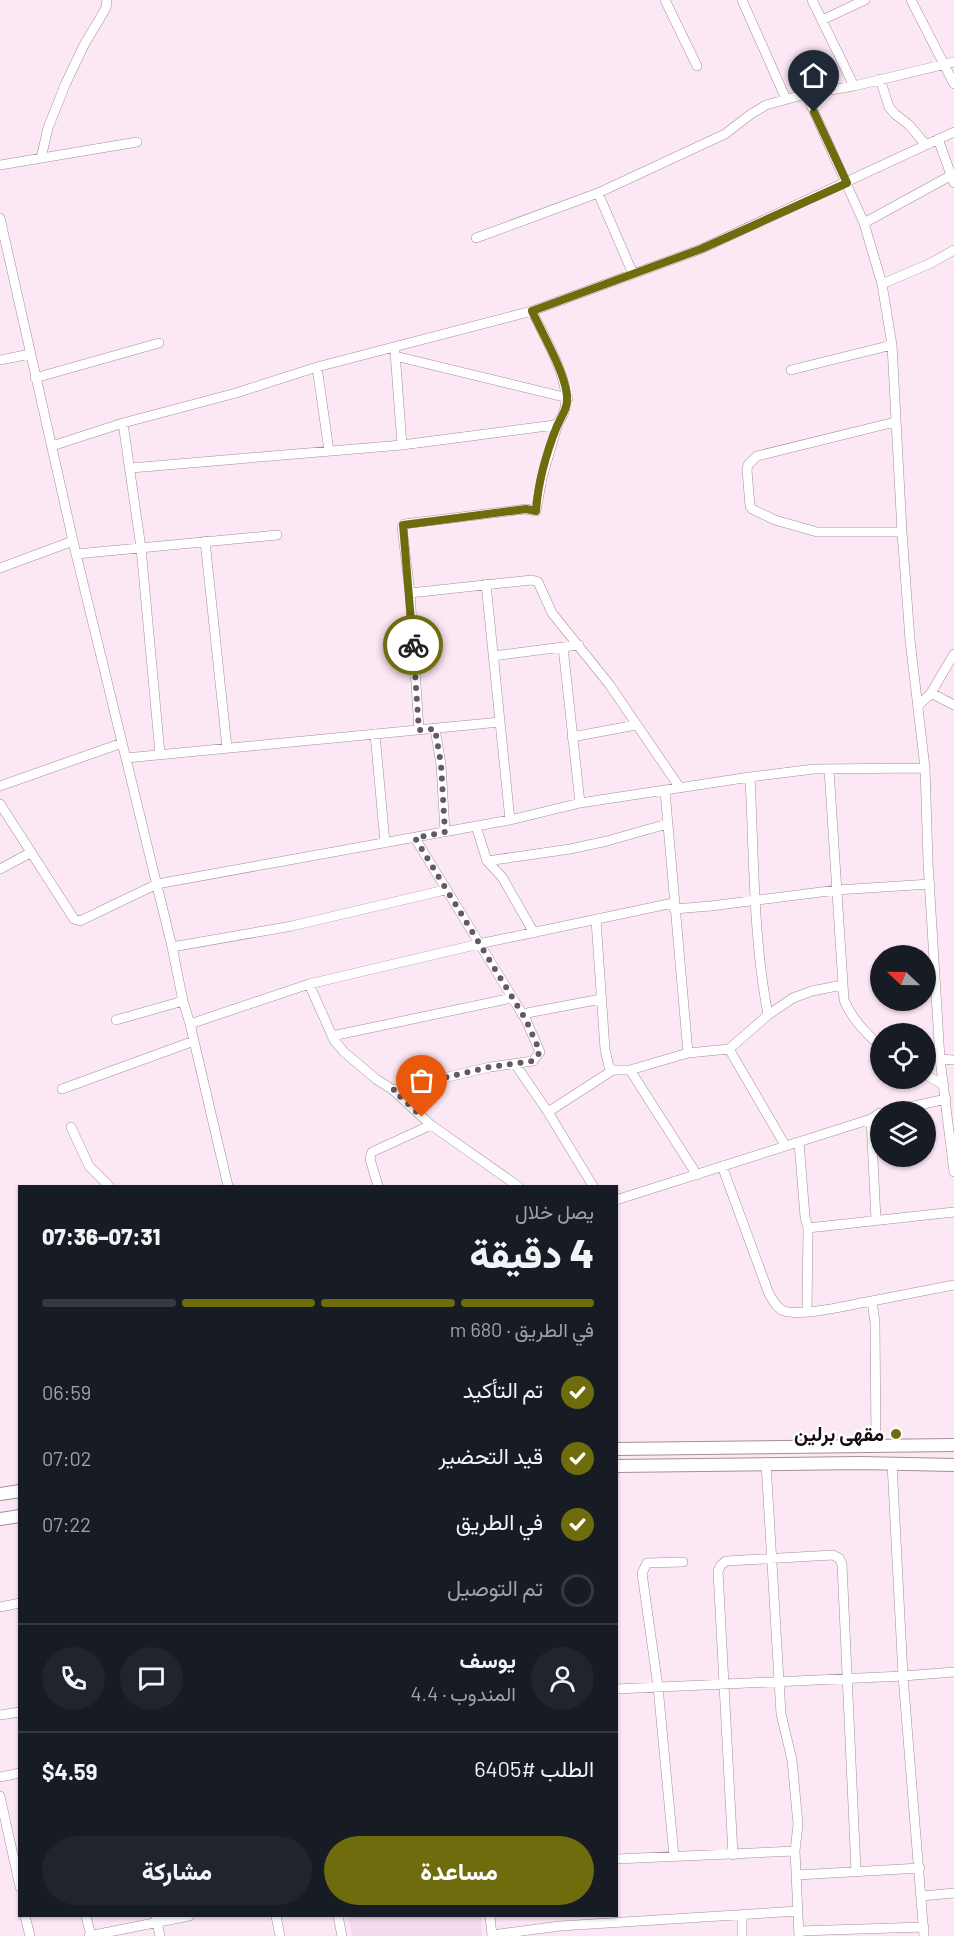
<!DOCTYPE html>
<html lang="ar">
<meta charset="utf-8">
<style>
:root{--surface:#171b24;--page:#20242c;--text:#f1f3f6;--muted:#9ea1a6;--line:#363941;--accent:#6e6c0c}
body{margin:0;font-family:Barlow,Vazirmatn,sans-serif;background:var(--page);color:var(--text);direction:rtl;height:100vh;display:flex;flex-direction:column;font-size:22px;white-space:nowrap}
*{box-sizing:border-box;margin:0}
p{font-size:20px;color:var(--muted)}
.icon{flex:none;width:33px;height:33px;fill:none;stroke:currentColor;stroke-width:2;stroke-linecap:round;stroke-linejoin:round}
.map{position:relative;flex:1;overflow:hidden;direction:ltr}
.drawer{position:absolute;left:18px;top:1185px;width:600px;height:732px;display:flex;flex-direction:column;background:var(--surface);border-radius:0px;box-shadow:0 2px 4px #0004;direction:rtl}
.drawer>*{flex:none}
.needle{width:39px;rotate:292deg}
.buttons{position:absolute;left:870px;top:945px;display:grid;gap:12px}
.buttons a{display:grid;place-items:center;width:66px;height:66px;border-radius:50%;background:var(--surface);box-shadow:0 2px 4px #0004;font-size:30px}
.pin{position:absolute;display:grid;place-items:center;width:51px;height:51px;color:#fff;margin:-62px -26px;border-radius:50% 50% 50% 0;rotate:-45deg;box-shadow:0 0 6px #0007}
.pin .icon{rotate:45deg}
.courier{position:absolute;display:grid;place-items:center;width:60px;height:60px;margin:-30px;border:4px solid #6e6c0c;border-radius:50%;background:#fff;color:#222;box-shadow:0 2px 8px #0007}
.headline em{font-style:normal;font-weight:800}
.headline div{display:flex;flex-direction:column-reverse}
.headline{display:flex;align-items:center;justify-content:space-between;height:102px;padding:0 24px}
h1{font-size:39px;font-weight:800;line-height:45px}
.bar{display:grid;grid-template-columns:repeat(4,1fr);gap:9px 6px;align-content:center;height:72px;padding:0 24px}
.bar i{height:8px;border-radius:4px;background:var(--line)}
.bar .current{background:var(--accent)}
.bar p{grid-column:span 4}
.line{display:flex;align-items:center;gap:15px;padding:0 24px;border-top:2px solid var(--line)}
.line div{flex:1}
.round{display:grid;place-items:center;flex:none;width:63px;height:63px;border-radius:32px;background:var(--page)}
ol{padding:0 24px;list-style:none}
li{display:flex;align-items:center;gap:18px;height:66px}
li p{margin-inline-start:auto}
li .icon{padding:6px;border-radius:50%;background:var(--accent);color:#fff;stroke-width:4}
li:last-child{color:var(--muted)}
li i{width:33px;height:33px;border:3px solid var(--line);border-radius:50%}
.primary-button{display:flex;gap:12px;margin-top:auto;padding:12px 24px}
.primary-button a{flex:1;height:69px;border-radius:36px;background:var(--accent);color:#fff;font-size:24px;font-weight:800;line-height:69px;text-align:center}
.primary-button a+a{background:var(--page);color:var(--text)}
.map>svg:first-child{display:block}
</style>
<div class="map">
<svg width="954" height="1936" viewBox="0 0 954 1936">
<rect width="100%" height="100%" fill="#fce7f4"/>
<path fill="#f5daec" d="M348,1916H481L482,1936H352Z"/>
<g fill="none" stroke-linecap="round" stroke-linejoin="round">
<defs>
<path id="minor" d="M665,0L697,66
M742,0L786,99
M812,0L854,86
M911,0L954,84
M822,20L865,0
M880,79L889,107L895,114L909,125L926,145
M806,94L864,223L882,284L892,345L902,532L910,640L925,768L928,862L940,1059L954,1172
M938,139L954,183
M41,158L48,128L65,85L84,45L106,8L107,0
M0,165L137,142
M598,193L633,274
M0,218L76,554L172,947L183,1001L190,1024L228,1186
M864,223L950,176
M476,238L598,193L725,134L751,114L766,105L806,94L854,86L954,62
M882,284L931,263L954,250
M395,352L402,445
M395,356L568,398
M0,360L30,354
M317,367L329,451
M791,370L892,345
M35,378L159,343
M895,422L757,456L748,465L747,470L750,506L752,509L775,520L817,532H902
M123,423L141,548L160,754
M52,446L123,423L236,393L317,367L532,311L701,249L954,132
M131,468L402,445L555,425C585,401 545,339 532,311
M205,541L227,748
M76,554L277,535
M0,568L73,541
M486,584L510,820
M410,593L532,580L538,582L552,613L609,684L680,788
M563,647L580,803
M493,656L579,645
M931,693L954,705
M918,706L931,693L954,654
M435,729L441,764L445,832
M419,730L410,593L402,527L404,524L526,509L536,511L542,478L558,423
M375,734L385,843
M572,737L636,725
M126,758L500,722
M829,769L844,1000C852,1019 865,1032 880,1046
M750,777C754,856 753,937 768,1015
M0,786L122,743
M665,791L688,1053
M0,804L74,919L80,921L157,884L510,820L580,803L750,777L814,769L925,768
M476,826L487,861L502,877L534,933
M487,861L570,849L607,841L667,824
M0,869L30,853
M674,909L711,906L837,890L930,884
M596,920L605,1049L609,1067L613,1070
M172,947L292,926L445,890
M309,984L334,1040L344,1052L376,1079L393,1090L431,1125L518,1186
M522,1014L601,999
M116,1020L183,1001
M190,1024L309,984L479,944L673,903
M332,1036L512,998
M729,1049L785,1145
M940,1059L954,1060
M515,1064L548,1112L593,1186
M630,1070L697,1175
M926,1075L944,1085
M62,1089L194,1041
M393,1090L490,1067L533,1061L540,1052L526,1020L415,838
M548,1112L613,1070H630L688,1053L729,1049L768,1015L793,998L812,991L842,985
M887,1112L946,1099
M871,1119L876,1220
M71,1127L89,1166L109,1186
M799,1142L805,1217L808,1228L954,1212
M722,1166L769,1294C773,1300 776,1308 784,1311C803,1317 852,1304 872,1301L875,1323L876,1445
M378,1186L370,1159L372,1152L431,1125
M616,1200L871,1119L880,1113
M872,1301L954,1285
M807,1312L808,1228
M766,1463L781,1714L792,1760L798,1824L795,1851L799,1936
M892,1463L903,1676L924,1936
M0,1607L20,1603
M616,1689L903,1676L954,1672
M0,1715L20,1712
M0,1777L20,1773
M0,1796L20,1887
M733,1855L718,1571L721,1565L726,1561L833,1555L839,1558L842,1564L856,1871
M674,1856L658,1687L642,1573L647,1563L683,1562
M616,1859L795,1851
M797,1875L920,1868
M922,1896L954,1893
M742,1915V1936
M25,1916L30,1936
M86,1916L91,1936
M276,1916L280,1936
M338,1916L342,1936
M490,1916L492,1936
M156,1918L160,1936
M799,1931L924,1927
M492,1935L560,1926L798,1911
M89,1936L189,1916"/>
<path id="major" d="M616,1449L954,1445
M616,1466L860,1463L954,1465
M0,1494L20,1491
M0,1519L20,1516"/>
</defs>
<use href="#minor" stroke="#a38f9c" stroke-width="10"/>
<use href="#major" stroke="#a38f9c" stroke-width="14"/>
<use href="#minor" stroke="#fff" stroke-width="9"/>
<use href="#major" stroke="#fff" stroke-width="12"/>
</g>
<g fill="none" stroke-linecap="round" stroke-linejoin="round">
<path stroke="#655961" stroke-width="6" stroke-dasharray="0 10.8" d="M413,645L419,730L435,729L441,764L445,832L415,838L526,1020L540,1052L533,1061L490,1067L393,1090L422,1117"/>
<path stroke="#6e6c0c" stroke-width="8" d="M413,645L403,525L526,509L536,511C538,483 547,451 557,426C562,415 568,408 567,396C565,372 542,333 532,311L701,249L847,183L814,112"/>
</g>
<circle fill="#6e6c0c" stroke="#fff" stroke-width="2" cx="896" cy="1434" r="6"/>
<g text-anchor="middle" stroke-width="4.5" stroke-linejoin="round" paint-order="stroke">
<g font-size="20" font-weight="bold" fill="#140d12" stroke="#fff" text-anchor="end">
<text x="884" y="1441">مقهى برلين</text>
</g>
</g>
</svg>
<div class="buttons">
<a><svg class="needle" viewBox="-14 -14 28 28"><path d="M0-13l5 13h-10z" fill="#e53935"/><path d="M0 13l5-13h-10z" fill="#9ea1a6"/></svg></a>
<a><svg class="icon" aria-label="locate" viewBox="0 0 24 24"><circle cx="12" cy="12" r="6"/><path d="M12 2v4M12 18v4M2 12h4M18 12h4"/></svg></a>
<a><svg class="icon" aria-label="layers" viewBox="0 0 24 24"><path d="M12 4l9 5-9 5-9-5zM3 14l9 5 9-5"/></svg></a>
</div>
<div class="pin" style="left:422px;top:1117px;background:#ea580c"><svg class="icon" aria-label="bag" viewBox="0 0 24 24"><path d="M5 8h14l-1 12H6zM9 8a3 3 0 0 1 6 0"/></svg></div>
<div class="pin" style="left:814px;top:112px;background:#1f2937"><svg class="icon" aria-label="home" viewBox="0 0 24 24"><path d="M3 11l9-7 9 7M6 9v11h12V9"/></svg></div>
<div class="courier" style="left:413px;top:645px"><svg class="icon" aria-label="bike" viewBox="0 0 24 24"><circle cx="6" cy="16" r="4"/><circle cx="18" cy="16" r="4"/><path d="M6 16l4-8h5l3 8M10 8l3 8H6M13 5h3"/></svg></div>
<section class="drawer">
<div class="headline"><div><h1>4 دقيقة</h1><p>يصل خلال</p></div><em>07:31–07:36</em></div>
<div class="bar"><i class="current"></i><i class="current"></i><i class="current"></i><i></i><p>في الطريق · 680 m</p></div>
<ol>
<li><svg class="icon" aria-label="check" viewBox="0 0 24 24"><path d="M5 12l5 5 9-10"/></svg>تم التأكيد<p>06:59</p></li>
<li><svg class="icon" aria-label="check" viewBox="0 0 24 24"><path d="M5 12l5 5 9-10"/></svg>قيد التحضير<p>07:02</p></li>
<li><svg class="icon" aria-label="check" viewBox="0 0 24 24"><path d="M5 12l5 5 9-10"/></svg>في الطريق<p>07:22</p></li>
<li><i></i>تم التوصيل</li>
</ol>
<div class="line" style="height:108px"><a class="round"><svg class="icon" aria-label="person" viewBox="0 0 24 24"><circle cx="12" cy="8" r="4"/><path d="M4 21q1-7 8-7t8 7"/></svg></a><div><b>يوسف</b><p>المندوب · 4.4</p></div><a class="round"><svg class="icon" aria-label="chat" viewBox="0 0 24 24"><path d="M4 5h16v11H9l-5 4z"/></svg></a><a class="round"><svg class="icon" aria-label="phone" viewBox="0 0 24 24"><path d="M5 4h4l2 5-3 2q2 4 5 5l2-3 5 2v4C11 20 4 13 5 4z"/></svg></a></div>
<div class="line" style="height:78px"><div>الطلب #6405</div><b>$4.59</b></div>
<div class="primary-button"><a>مساعدة</a><a>مشاركة</a></div>
</section>
</div>
